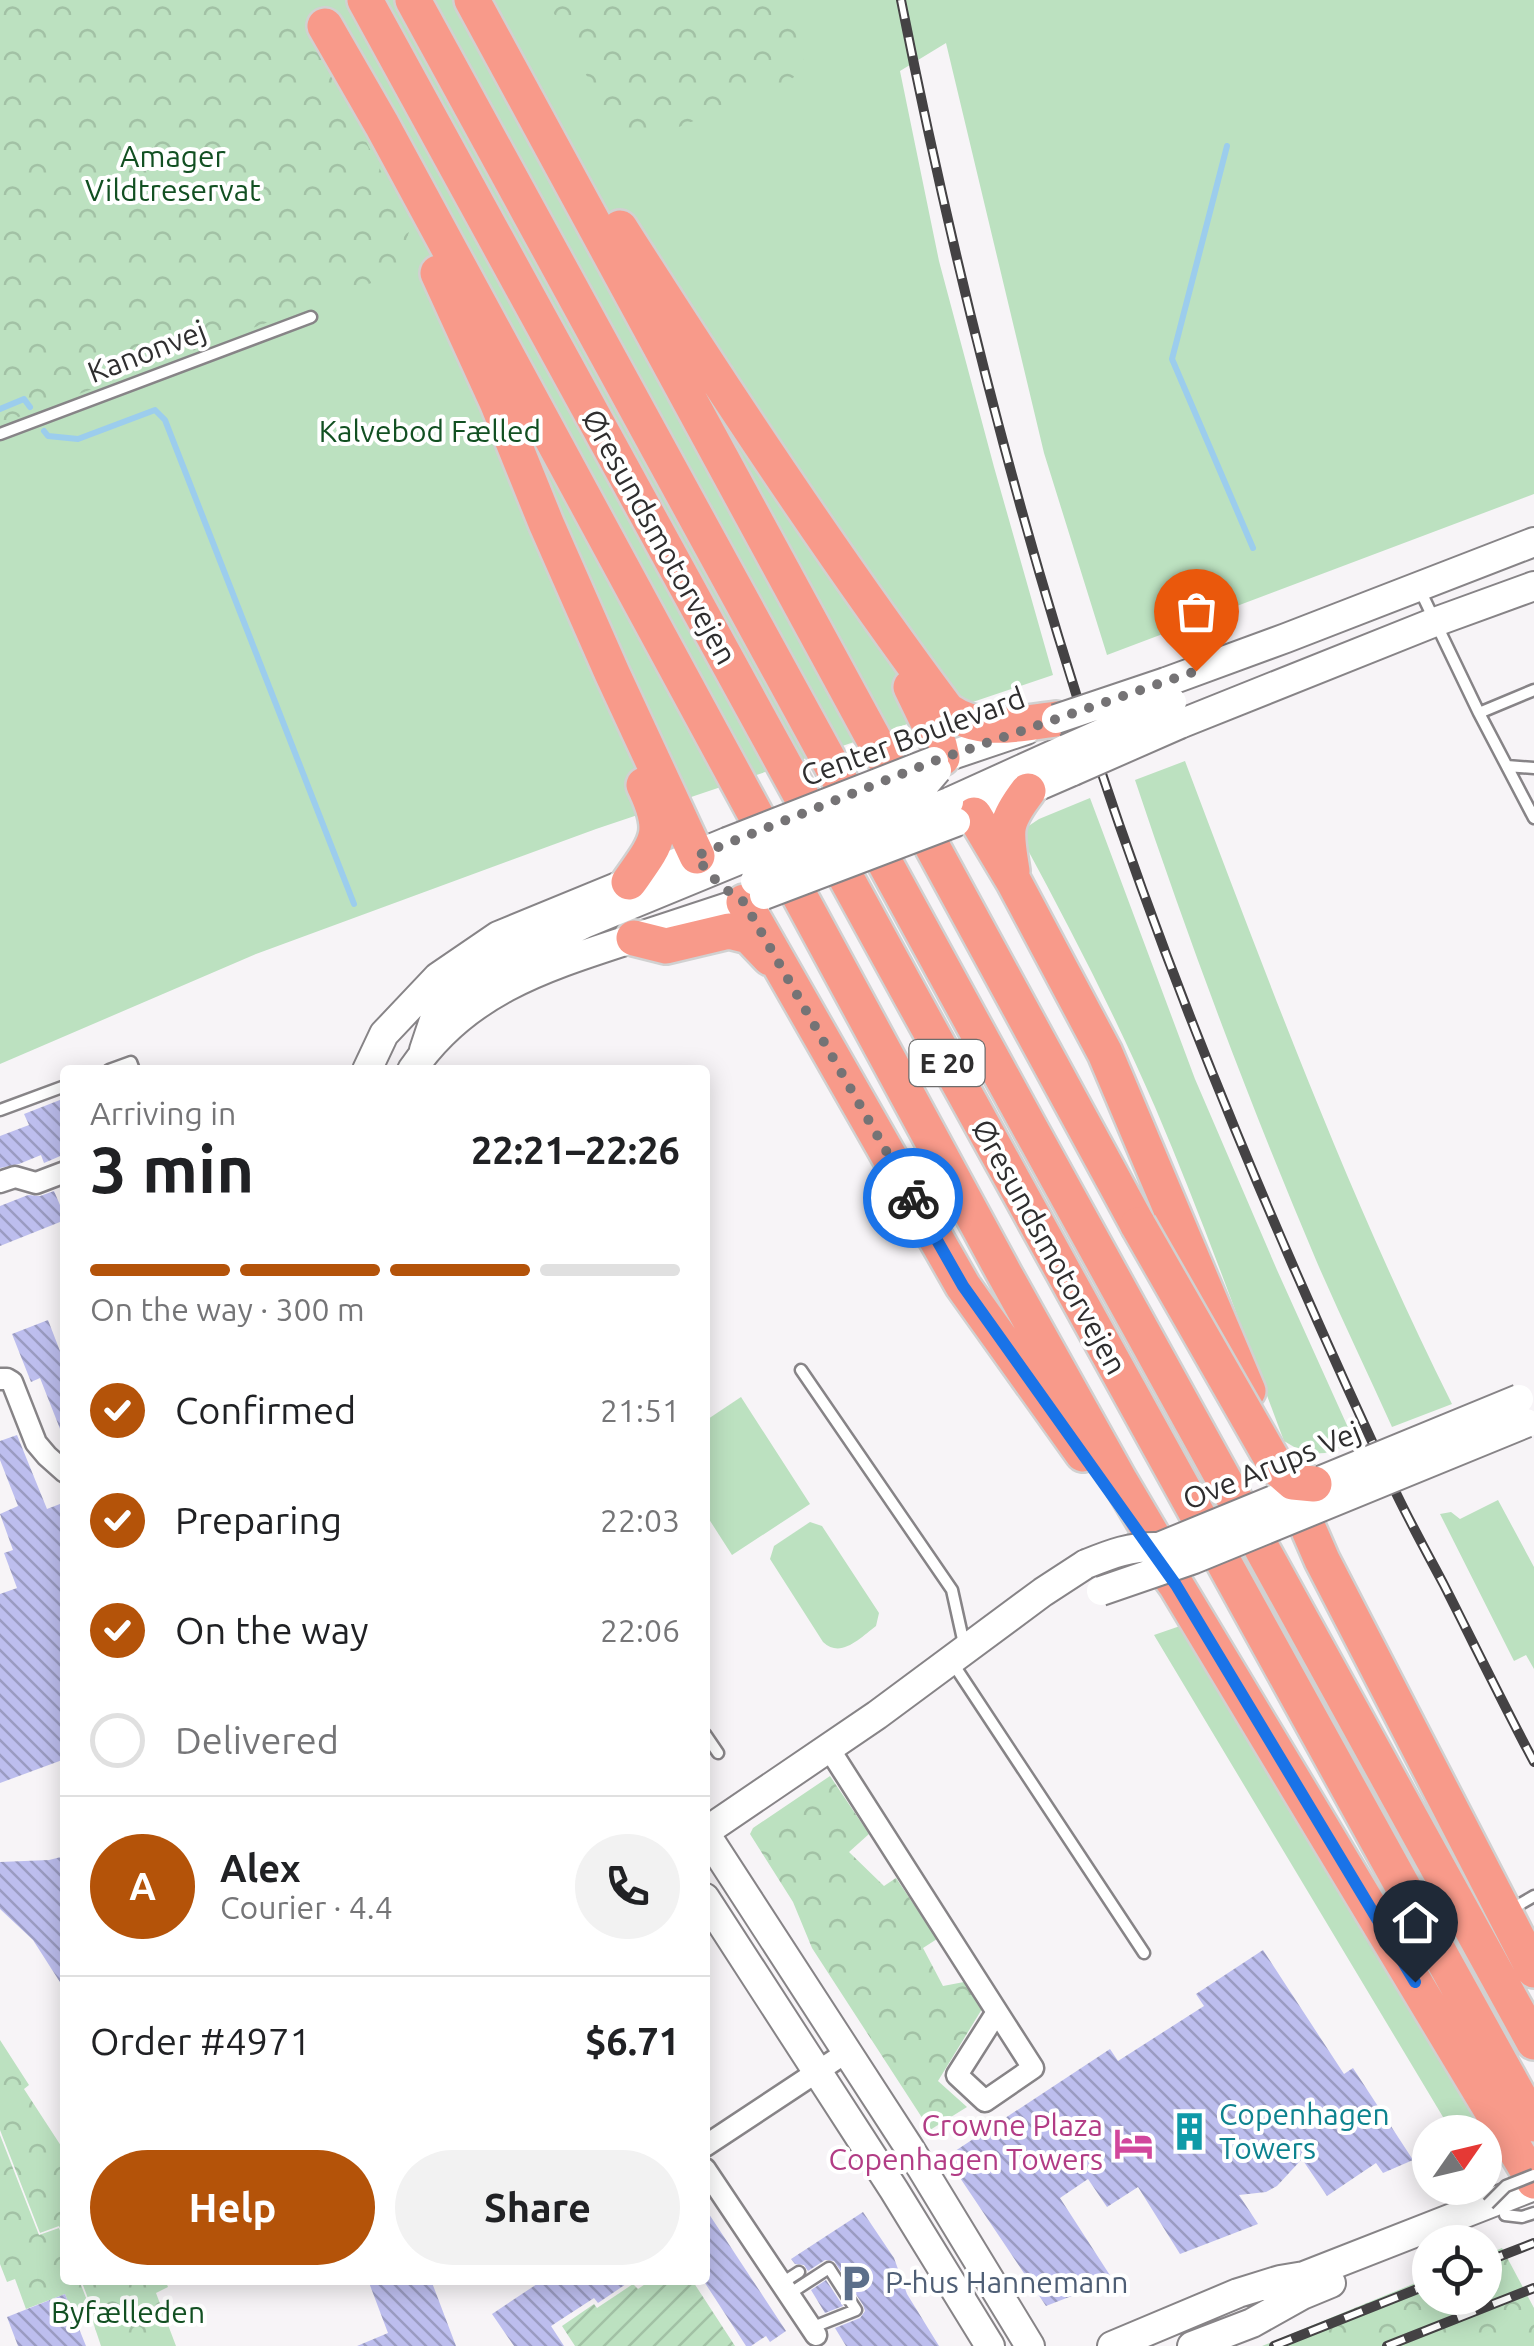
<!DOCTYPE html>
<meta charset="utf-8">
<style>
:root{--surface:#fff;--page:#f2f2f2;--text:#202124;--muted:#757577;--line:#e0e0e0;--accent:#b45309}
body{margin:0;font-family:Ubuntu,sans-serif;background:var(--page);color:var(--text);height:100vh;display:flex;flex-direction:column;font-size:38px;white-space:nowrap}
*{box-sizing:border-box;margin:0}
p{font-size:32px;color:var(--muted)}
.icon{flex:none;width:55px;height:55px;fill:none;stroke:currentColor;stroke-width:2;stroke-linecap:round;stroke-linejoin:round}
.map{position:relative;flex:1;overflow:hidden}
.drawer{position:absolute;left:60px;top:1065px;width:650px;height:1220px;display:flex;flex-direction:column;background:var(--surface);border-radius:10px;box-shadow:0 5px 25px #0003}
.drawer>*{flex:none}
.needle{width:65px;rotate:56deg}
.buttons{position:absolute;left:1412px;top:2115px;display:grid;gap:20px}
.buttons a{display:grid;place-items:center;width:90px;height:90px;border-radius:50%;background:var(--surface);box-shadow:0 5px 25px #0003;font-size:50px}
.pin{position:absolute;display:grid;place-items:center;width:85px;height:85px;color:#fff;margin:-102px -42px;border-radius:50% 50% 50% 0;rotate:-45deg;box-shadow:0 0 10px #0007}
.pin .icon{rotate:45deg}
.courier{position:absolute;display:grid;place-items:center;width:100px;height:100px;margin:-50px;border:8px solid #1a73e8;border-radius:50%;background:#fff;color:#222;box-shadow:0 2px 12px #0007}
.overview em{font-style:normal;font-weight:600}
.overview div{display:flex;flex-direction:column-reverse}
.overview{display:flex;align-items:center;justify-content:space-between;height:170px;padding:0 30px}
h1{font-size:65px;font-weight:600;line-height:75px}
.bar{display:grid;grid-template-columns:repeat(4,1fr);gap:15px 10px;align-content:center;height:120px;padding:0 30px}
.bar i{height:12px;border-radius:8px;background:var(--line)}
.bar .selected{background:var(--accent)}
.bar p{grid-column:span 4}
.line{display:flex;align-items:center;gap:25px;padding:0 30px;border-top:2px solid var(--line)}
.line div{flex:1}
.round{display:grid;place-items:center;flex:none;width:105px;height:105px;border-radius:52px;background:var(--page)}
ol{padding:0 30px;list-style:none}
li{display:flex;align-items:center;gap:30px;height:110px}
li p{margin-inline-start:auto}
li .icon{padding:10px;border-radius:50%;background:var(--accent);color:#fff;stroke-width:4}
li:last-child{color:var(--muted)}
li i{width:55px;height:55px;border:5px solid var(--line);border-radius:50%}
.button{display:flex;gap:20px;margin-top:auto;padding:20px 30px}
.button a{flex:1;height:115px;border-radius:60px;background:var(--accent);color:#fff;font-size:40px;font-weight:600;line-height:115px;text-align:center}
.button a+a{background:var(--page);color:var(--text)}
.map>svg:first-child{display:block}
</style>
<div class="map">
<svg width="1534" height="2346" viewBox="0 0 1534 2346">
<defs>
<pattern id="park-crowns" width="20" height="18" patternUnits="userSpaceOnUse" patternTransform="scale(2.5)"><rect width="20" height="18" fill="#bce1c0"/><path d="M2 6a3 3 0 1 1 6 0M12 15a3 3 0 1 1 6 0" fill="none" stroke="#a2c1a5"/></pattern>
<pattern id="garden-furrows" width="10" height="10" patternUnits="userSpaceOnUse" patternTransform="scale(2.5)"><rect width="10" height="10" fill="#bce1c0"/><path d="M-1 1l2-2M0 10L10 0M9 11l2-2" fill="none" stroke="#a2c1a5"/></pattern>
<pattern id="building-back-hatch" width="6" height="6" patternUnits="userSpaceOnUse" patternTransform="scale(2.5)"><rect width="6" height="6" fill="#bdbeee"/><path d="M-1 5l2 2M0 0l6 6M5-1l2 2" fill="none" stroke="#9a9bc1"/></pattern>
</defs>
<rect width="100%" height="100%" fill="#f7f4f7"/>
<path fill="#bce1c0" d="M0,0H1534V494L1107,655L1044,453L946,43L900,71L939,261L994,467L1053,675L596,829L256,954L0,1064Z
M1185,761C1267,978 1348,1196 1452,1404L1392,1427C1367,1371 1340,1316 1316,1260C1249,1102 1189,942 1135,780Z
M1090,798L1195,1079L1277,1270L1355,1443L1325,1453L1306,1454L1284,1441C1242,1329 1202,1217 1155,1107C1116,1017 1070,928 1023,841L1024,829L1039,819Z
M741,1397L810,1504L732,1555L705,1513V1421Z
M1498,1500L1534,1567V1669L1526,1655L1514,1661L1440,1514L1451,1512L1460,1519Z
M810,1522L822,1526L879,1613L876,1626C860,1638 841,1659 823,1642L770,1559L774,1546Z
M1183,1625L1484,2132H1452L1154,1635Z"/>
<path fill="url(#park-crowns)" d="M0,0H295L410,229L395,274L0,424Z
M547,0H799L804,70L784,84L625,149Z
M830,1776L869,1834L849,1852L884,1886L896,1878L937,1939L923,1948L943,1986L964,1982L982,2009L938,2081L967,2107L930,2130L812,1948L793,1902L750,1834L753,1828Z
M0,2040L29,2085L24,2089L65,2152V2239L59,2226L40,2233L0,2130Z
M0,2135L39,2235L59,2228L65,2244V2280H79L92,2313L75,2319L65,2294L26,2309L15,2279L7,2282L0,2264Z
M1502,2248L1534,2308V2346H1262L1430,2277V2298H1485V2255Z
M81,2280H165L168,2287L156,2293L176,2346H101L91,2316L94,2314Z"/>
<path fill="url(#garden-furrows)" d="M651,2280H692L735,2346H575L562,2326L594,2304L597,2308L633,2284L638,2289Z"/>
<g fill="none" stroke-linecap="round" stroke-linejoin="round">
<path stroke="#9ccded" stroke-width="6" d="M1227,146L1172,359L1253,548
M0,409L24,399L30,407
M44,431L48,436L78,439L155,410L165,420L354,904"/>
</g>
<path fill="url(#building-back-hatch)" d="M65,1098V1154L44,1163L41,1155L19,1164L0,1168V1136L29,1125L24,1114Z
M54,1191L60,1205L65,1204V1220L0,1246V1206L28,1195L40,1196Z
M48,1320L65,1364L64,1439L40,1378L31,1382L12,1334Z
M17,1435L47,1509L65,1502V1759L0,1783V1594L17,1588L4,1553L13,1550L0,1514L18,1506L0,1460V1441Z
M65,1856V1990L33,1940L0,1909V1862L49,1860Z
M1263,1950L1344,2074L1353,2068L1413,2160L1383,2173L1376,2163L1327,2196L1302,2159L1277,2186L1266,2192L1239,2195L1258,2224L1180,2254L1138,2187L1107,2207L1088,2179L1060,2198L1113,2280L1046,2306L946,2157L1110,2049L1118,2061L1204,2006L1196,1994Z
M705,2208L786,2331L770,2342L766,2336L751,2346H746L705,2283Z
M863,2212L894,2258L907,2294L939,2346H846L835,2328L860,2318L865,2311L863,2305L834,2261L825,2260L808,2271L804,2265L795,2264L791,2259Z
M368,2280H431L456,2346H357L388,2333Z
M543,2280H632L598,2303L594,2298L551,2326L564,2346H514L492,2314Z
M826,2280L843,2306L825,2313L811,2290Z
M65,2294L86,2346H18L7,2317Z"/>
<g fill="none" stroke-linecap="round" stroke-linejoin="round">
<defs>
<path id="lane" d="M0,434L311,317
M1419,588L1479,713
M1534,690L1479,713L1534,818
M1507,766L1534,768
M109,1070L131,1062L134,1070
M0,1110L65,1086
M801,1370L952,1590L964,1644
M952,1662L1144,1953
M705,1734L718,1753
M1510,1910L1534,1896
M1505,2215L1522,2217L1534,2213
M782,2283L799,2272
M789,2294L829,2268L856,2310L811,2328"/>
<path id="street" d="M0,1182L15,1177L36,1183L65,1172
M0,1379H7L12,1382L36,1443L47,1456L65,1472
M828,1747L976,1979L1033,2068L985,2101L957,2075L997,2012
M705,2146L847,2052
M705,2169L816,2335"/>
<path id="secondary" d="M1166,682L1286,638L1534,542
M1180,724L1435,622L1534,586
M934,761L1026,730
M949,802L1066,749
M958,821L1073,771
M424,1050L437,1011L489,971L586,923L739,860
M367,1070L384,1034L438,977L498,936L727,842
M412,1070C466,991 545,967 631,939C675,925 718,910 762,896
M705,1832L877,1715L1043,1592L1086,1564
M705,1833L910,2149L1030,2346
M705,1898L894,2190L990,2346
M1112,2346L1238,2293L1280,2280L1304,2276L1534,2186
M1192,2346L1252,2323L1302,2295L1331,2283"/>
<path id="highway" d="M365,0L912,998L1534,2124
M413,0L1031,1130L1534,2042
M472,0L1138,1225
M325,26L382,125L1005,1275L1120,1481L1159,1547L1175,1556L1186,1558
M620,228C724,392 831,554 947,710C981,734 1017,724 1056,719
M438,273L497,402L546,523L612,673L697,856
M911,687L939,745L942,758
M974,815L1014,882L1105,1053L1248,1391
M1012,871C1006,831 1002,825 1028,791
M629,882C658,841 667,833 644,785
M744,902L963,1286L1083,1454
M634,938L666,946L729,931L749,936L770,958
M1289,1484L1322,1560L1534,1970
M1145,1542L1176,1585L1534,2181"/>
</defs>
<use href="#lane" stroke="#878487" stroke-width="15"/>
<use href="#street" stroke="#878487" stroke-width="25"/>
<use href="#secondary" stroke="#878487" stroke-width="32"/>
<use href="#highway" stroke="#d1d1d1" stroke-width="40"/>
<use href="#lane" stroke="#fff" stroke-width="10"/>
<use href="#street" stroke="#fff" stroke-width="20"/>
<use href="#secondary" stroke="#fff" stroke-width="28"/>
<use href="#highway" stroke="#f89a8a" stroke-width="35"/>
<defs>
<path id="rail" d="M901,0C952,257 1015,510 1097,759C1180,1010 1284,1254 1396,1493C1411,1524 1428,1555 1444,1585C1474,1644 1503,1704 1534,1762
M1485,2262L1534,2243
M1274,2346L1430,2284
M1387,2346L1534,2288"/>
</defs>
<use href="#rail" stroke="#444244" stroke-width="10"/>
<use href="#rail" stroke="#fff" stroke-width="6" stroke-dasharray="19" stroke-linecap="butt"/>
<defs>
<path id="lane-bridge" d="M1488,2204L1506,2186L1534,2175"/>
<path id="secondary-bridge" d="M1056,719L1166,682
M1066,749L1172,702
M1073,771L1180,724
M727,842L934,761
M739,860L920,790L937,770
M755,881L765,872L949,802
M764,895L956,822
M1086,1564C1111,1554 1131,1546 1159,1547L1519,1399
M1101,1591L1194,1559L1526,1423"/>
<path id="highway-bridge" d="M1138,1225L1277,1468L1293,1482L1314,1484"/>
</defs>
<use href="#lane-bridge" stroke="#878487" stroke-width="15" stroke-linecap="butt"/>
<use href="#secondary-bridge" stroke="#878487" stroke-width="32" stroke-linecap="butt"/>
<use href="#highway-bridge" stroke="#d1d1d1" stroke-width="40" stroke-linecap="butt"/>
<use href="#lane-bridge" stroke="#fff" stroke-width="10"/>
<use href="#secondary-bridge" stroke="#fff" stroke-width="28"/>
<use href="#highway-bridge" stroke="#f89a8a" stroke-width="35"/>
</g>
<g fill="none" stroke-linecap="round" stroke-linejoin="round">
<path stroke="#757375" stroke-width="10" stroke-dasharray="0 18" d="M913,1198L744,902C723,889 710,876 696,856L934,761L1196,671"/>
<path stroke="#1a73e8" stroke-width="12" d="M913,1198L963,1286L1176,1585L1415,1982"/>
</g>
<defs>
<symbol id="building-bare" viewBox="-9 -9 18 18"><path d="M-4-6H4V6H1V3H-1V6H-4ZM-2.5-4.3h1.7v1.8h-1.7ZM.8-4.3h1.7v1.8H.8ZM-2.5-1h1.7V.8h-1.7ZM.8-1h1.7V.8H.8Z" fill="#0f9aa8" stroke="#fff" stroke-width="2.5" paint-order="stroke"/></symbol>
<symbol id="hotel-bare" viewBox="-9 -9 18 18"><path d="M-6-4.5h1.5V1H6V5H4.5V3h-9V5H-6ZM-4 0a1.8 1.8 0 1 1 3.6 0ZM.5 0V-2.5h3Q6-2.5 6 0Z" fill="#d1479c" stroke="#fff" stroke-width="2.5" paint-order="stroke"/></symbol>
<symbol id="parking-bare" viewBox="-9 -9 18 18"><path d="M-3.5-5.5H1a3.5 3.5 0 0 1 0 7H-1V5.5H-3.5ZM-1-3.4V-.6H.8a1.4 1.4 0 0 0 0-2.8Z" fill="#5c6f8a" stroke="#fff" stroke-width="2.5" paint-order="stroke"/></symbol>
</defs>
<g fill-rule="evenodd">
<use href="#building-bare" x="1162" y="2104" width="55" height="55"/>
<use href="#hotel-bare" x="1106" y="2116" width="55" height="55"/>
<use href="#parking-bare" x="828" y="2256" width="55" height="55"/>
</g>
<g text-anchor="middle" stroke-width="8" stroke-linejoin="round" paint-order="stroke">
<rect fill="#fff" stroke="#6d6d6d" stroke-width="2.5" x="909.5" y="1040" width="75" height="46" rx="8"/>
<g font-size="28" font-weight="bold" fill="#2f2e2f">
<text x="947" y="1073">E 20</text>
</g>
<g font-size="30" fill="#125022" stroke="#fff">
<text x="173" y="167">Amager<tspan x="173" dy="34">Vildtreservat</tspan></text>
<text x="430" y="442">Kalvebod Fælled</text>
<text x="128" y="2323">Byfælleden</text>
</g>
<g font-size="30" fill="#2f2e2f" stroke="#fff">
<text transform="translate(147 352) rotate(-21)" y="10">Kanonvej</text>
<text transform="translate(659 537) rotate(61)" y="10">Øresundsmotorvejen</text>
<text transform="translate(913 737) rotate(-20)" y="10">Center Boulevard</text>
<text transform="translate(1049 1247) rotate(61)" y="10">Øresundsmotorvejen</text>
<text transform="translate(1272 1466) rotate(-22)" y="10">Ove Arups Vej</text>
</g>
<g font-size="30" fill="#0d838f" stroke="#fff" text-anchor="start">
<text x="1219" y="2125">Copenhagen<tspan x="1219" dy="34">Towers</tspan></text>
</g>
<g font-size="30" fill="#b23c85" stroke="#fff" text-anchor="end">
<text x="1103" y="2136">Crowne Plaza<tspan x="1103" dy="34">Copenhagen Towers</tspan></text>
</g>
<g font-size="30" fill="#4e5e75" stroke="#fff" text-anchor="start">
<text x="885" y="2293">P-hus Hannemann</text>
</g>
</g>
</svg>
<div class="buttons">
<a><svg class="needle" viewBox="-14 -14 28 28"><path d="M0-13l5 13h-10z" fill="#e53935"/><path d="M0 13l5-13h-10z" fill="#757577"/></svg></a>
<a><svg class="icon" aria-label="locate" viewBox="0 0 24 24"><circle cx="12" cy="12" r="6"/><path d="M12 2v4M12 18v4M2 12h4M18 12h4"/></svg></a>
</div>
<div class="pin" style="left:1196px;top:671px;background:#ea580c"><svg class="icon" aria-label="bag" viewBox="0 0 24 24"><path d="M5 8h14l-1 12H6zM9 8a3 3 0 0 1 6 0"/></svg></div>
<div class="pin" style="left:1415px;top:1982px;background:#1f2937"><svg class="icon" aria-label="home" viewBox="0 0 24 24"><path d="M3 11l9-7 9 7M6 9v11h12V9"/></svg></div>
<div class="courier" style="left:913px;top:1198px"><svg class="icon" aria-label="bike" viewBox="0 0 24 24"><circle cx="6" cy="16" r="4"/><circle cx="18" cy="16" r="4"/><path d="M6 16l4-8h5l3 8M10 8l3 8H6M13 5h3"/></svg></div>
<section class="drawer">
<div class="overview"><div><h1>3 min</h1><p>Arriving in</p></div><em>22:21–22:26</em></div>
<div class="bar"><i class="selected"></i><i class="selected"></i><i class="selected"></i><i></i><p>On the way · 300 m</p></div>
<ol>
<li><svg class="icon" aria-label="check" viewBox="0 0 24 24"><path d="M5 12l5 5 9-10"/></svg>Confirmed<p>21:51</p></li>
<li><svg class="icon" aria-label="check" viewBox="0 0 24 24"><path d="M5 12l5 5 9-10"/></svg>Preparing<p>22:03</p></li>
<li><svg class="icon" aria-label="check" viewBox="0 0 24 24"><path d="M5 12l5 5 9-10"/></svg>On the way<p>22:06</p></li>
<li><i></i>Delivered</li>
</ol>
<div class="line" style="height:180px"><b class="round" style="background:var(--accent);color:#fff">A</b><div><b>Alex</b><p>Courier · 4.4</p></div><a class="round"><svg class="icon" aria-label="phone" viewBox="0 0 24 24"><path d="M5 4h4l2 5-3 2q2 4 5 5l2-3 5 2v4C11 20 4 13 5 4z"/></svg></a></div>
<div class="line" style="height:130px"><div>Order #4971</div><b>$6.71</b></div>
<div class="button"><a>Help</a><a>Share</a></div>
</section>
</div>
